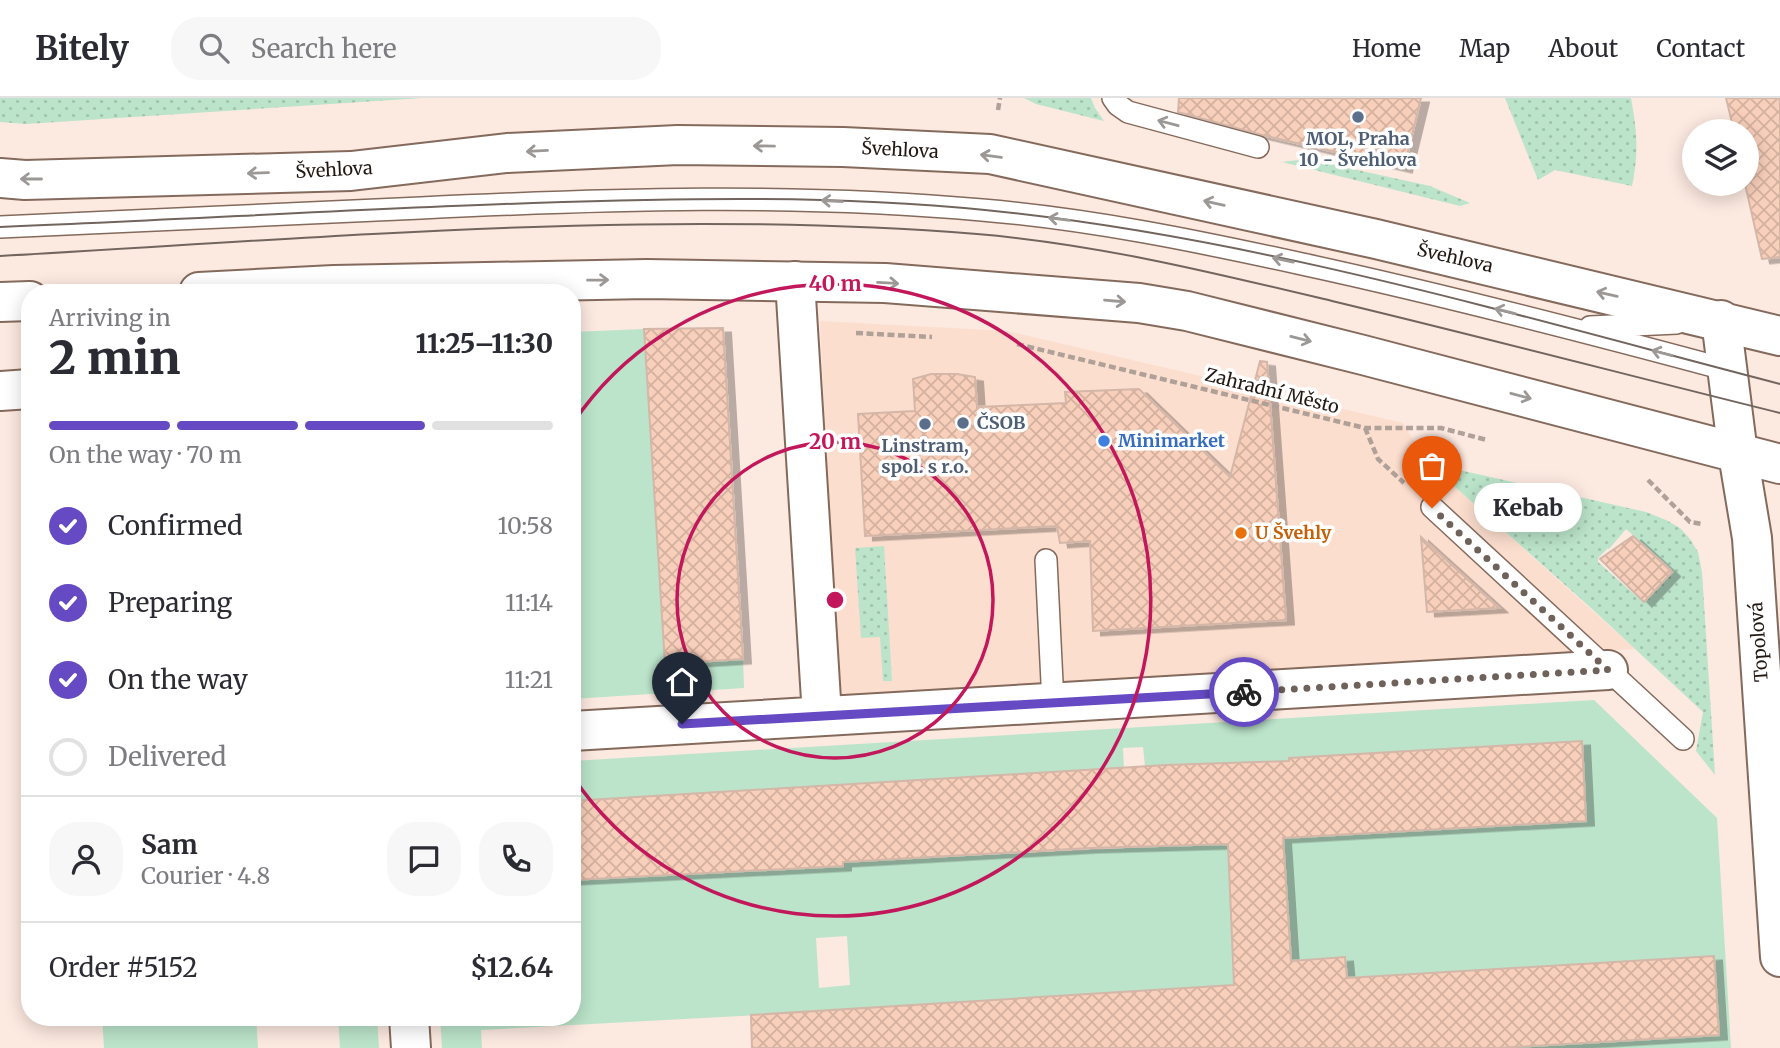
<!DOCTYPE html>
<meta charset="utf-8">
<style>
:root{--surface:#fff;--page:#f7f7f7;--text:#2b2b33;--muted:#7c7c81;--line:#e1e1e2;--accent:#654ac3}
body{margin:0;font-family:Merriweather,serif;background:var(--page);color:var(--text);height:100vh;display:flex;flex-direction:column;font-size:26px;white-space:nowrap}
*{box-sizing:border-box;margin:0}
p{font-size:23px;color:var(--muted)}
.icon{flex:none;width:38px;height:38px;fill:none;stroke:currentColor;stroke-width:2;stroke-linecap:round;stroke-linejoin:round}
.map{position:relative;flex:1;overflow:hidden}
.sheet{position:absolute;left:21px;top:186px;width:560px;height:742px;display:flex;flex-direction:column;background:var(--surface);border-radius:28px;box-shadow:0 4px 18px #0003}
.sheet>*{flex:none}
.tools{position:absolute;left:1682px;top:21px;display:grid;gap:14px}
.tools a{display:grid;place-items:center;width:77px;height:77px;border-radius:50%;background:var(--surface);box-shadow:0 4px 18px #0003;font-size:35px}
.pin{position:absolute;display:grid;place-items:center;width:60px;height:60px;color:#fff;margin:-72px -30px;border-radius:50% 50% 50% 0;rotate:-45deg;box-shadow:0 0 7px #0007}
.pin .icon{rotate:45deg}
.courier{position:absolute;display:grid;place-items:center;width:70px;height:70px;margin:-35px;border:5px solid #654ac3;border-radius:50%;background:#fff;color:#222;box-shadow:0 2px 9px #0007}
.bubble{position:absolute;height:49px;border-radius:24px;background:var(--surface);box-shadow:0 4px 18px #0003;font-size:23px;font-weight:800;line-height:49px;text-align:center}
.overview em{font-style:normal;font-weight:800}
.overview div{display:flex;flex-direction:column-reverse}
.overview{display:flex;align-items:center;justify-content:space-between;height:119px;padding:0 28px}
h1{font-size:46px;font-weight:800;line-height:52px}
.bar{display:grid;grid-template-columns:repeat(4,1fr);gap:10px 7px;align-content:center;height:84px;padding:0 28px}
.bar i{height:9px;border-radius:5px;background:var(--line)}
.bar .current{background:var(--accent)}
.bar p{grid-column:span 4}
.line{display:flex;align-items:center;gap:18px;padding:0 28px;border-top:2px solid var(--line)}
.line div{flex:1}
.round{display:grid;place-items:center;flex:none;width:74px;height:74px;border-radius:28px;background:var(--page)}
ol{padding:0 28px;list-style:none}
li{display:flex;align-items:center;gap:21px;height:77px}
li p{margin-inline-start:auto}
li .icon{padding:7px;border-radius:50%;background:var(--accent);color:#fff;stroke-width:4}
li:last-child{color:var(--muted)}
li i{width:38px;height:38px;border:4px solid var(--line);border-radius:50%}
header{display:flex;align-items:center;gap:42px;box-sizing:border-box;height:98px;padding:0 35px;background:var(--surface);border-bottom:2px solid var(--line)}
header strong{font-size:33px}
nav{display:flex;gap:38px;margin-inline-start:auto;font-size:24px}
.search{width:490px;height:63px;background:var(--page);display:flex;align-items:center;gap:18px;box-sizing:border-box;padding:0 24px;border-radius:28px;color:var(--muted);font-size:26px}
.map>svg:first-child{display:block}
</style>
<header>
<strong>Bitely</strong>
<div class="search"><svg class="icon" aria-label="search" viewBox="0 0 24 24"><circle cx="10" cy="10" r="6"/><path d="M15 15l6 6"/></svg>Search here</div>
<nav><a>Home</a><a>Map</a><a>About</a><a>Contact</a></nav>
</header>
<div class="map">
<svg width="1780" height="950" viewBox="0 0 1780 950">
<defs>
<pattern id="grass-dots" width="8" height="8" patternUnits="userSpaceOnUse" patternTransform="scale(1.75)"><rect width="8" height="8" fill="#bbe4ca"/><path d="M2 2h.1M6 6h.1" fill="none" stroke="#a0c3ad" stroke-width="1.8" stroke-linecap="round"/></pattern>
<pattern id="building-cross-hatch" width="8" height="8" patternUnits="userSpaceOnUse" patternTransform="scale(1.75)"><rect width="8" height="8" fill="#f8cfba"/><path d="M0 0l8 8M0 8l8-8" fill="none" stroke="#d4b19f"/></pattern>
<filter id="shadow"><feDropShadow dx="8" dy="4.5" stdDeviation="0" flood-color="#0004"/></filter>
</defs>
<rect width="100%" height="100%" fill="#fce9e0"/>
<path fill="#fcdece" d="M820,223L1007,233L1403,325L1428,365L1635,551L978,591L838,597Z"/>
<path fill="url(#grass-dots)" fill-rule="evenodd" d="M0,0H422L26,26L0,24Z
M1024,0H1091L1095,10L1104,23L1036,6Z
M1505,0H1631C1637,34 1639,54 1632,88L1555,72L1538,82Z
M1307,61L1430,88L1470,105L1460,108L1282,64Z
M1428,365L1646,414L1666,422L1680,430L1690,441L1698,454L1702,474L1715,677L1696,653L1703,614L1591,510ZM1626,431L1672,471L1643,504L1598,464V460L1608,450L1609,451Z
M884,448L892,583H883L880,539L861,540L855,450Z"/>
<path fill="#bbe4ca" fill-rule="evenodd" d="M644,231L665,566L743,561L744,590L572,601V234Z
M1594,602L1717,720L1731,950H1498L1719,936L1714,858L1347,881L1345,859L1308,862L1286,950L1223,888L892,908L894,950L813,914L481,932L482,950H442L440,919H572V782L638,777L825,688L572,703V663ZM1581,643L1290,676L1289,660ZM1143,649L1145,668L1210,666L1171,748L883,762L878,685L1124,671L1123,650ZM847,838L850,887L819,890L816,840Z
M102,919H256L258,950H104Z
M338,919H377L379,950H340Z"/>
<path fill="url(#building-cross-hatch)" stroke="#d4b7a8" stroke-width="2" filter="url(#shadow)" d="M1179,0H1421L1404,70L1262,37L1178,14Z
M1726,0H1780V159L1762,161L1745,86L1746,33H1734Z
M723,230L743,561L665,566L644,231Z
M1260,263L1267,264L1286,522L1093,533L1090,443L1060,445L1057,428L865,438L858,316L915,313L913,281L931,276H957L975,279L977,309L1066,305L1065,294L1139,291L1230,379Z
M1633,438L1672,474L1644,504L1600,461Z
M1421,439L1499,510L1427,514Z
M1582,643L1586,723L1283,740L1291,863L1345,859L1347,880L1714,858L1719,937L1498,950H752L751,917L1234,887L1228,746L1090,750L843,764V768L572,782V703L1166,667L1289,663V660Z"/>
<g fill="none" stroke-linecap="round" stroke-linejoin="round">
<defs>
<path id="lane" d="M1113,0L1118,7L1128,14L1258,49
M0,129C140,123 281,116 421,110C608,101 795,95 982,112C1090,121 1197,143 1302,166C1445,197 1587,234 1728,272
M1590,229L1677,225
M1432,409L1683,641
M1046,462L1053,605"/>
<path id="street" d="M795,183L822,618
M1721,222L1738,356
M0,293L30,291
M572,633L1608,572
M409,919L411,950"/>
<path id="secondary" d="M0,80L25,82L351,73L507,55L678,47L843,49L990,56L1376,141L1780,238
M199,194L334,187L647,181L885,185L1139,205L1187,213L1363,257L1780,366
M0,204L30,203
M1738,356L1752,440L1780,859"/>
</defs>
<use href="#lane" stroke="#846a5c" stroke-width="24"/>
<use href="#street" stroke="#846a5c" stroke-width="42"/>
<use href="#secondary" stroke="#846a5c" stroke-width="42"/>
<path stroke="#afa098" stroke-width="4.5" stroke-dasharray="7 3.5" stroke-linecap="butt" d="M998,12L1000,0
M856,235L932,239
M1017,246L1365,330H1441L1487,342
M1365,330L1378,361L1404,385
M1648,382L1690,424L1702,426"/>
<use href="#lane" stroke="#fff" stroke-width="21"/>
<use href="#street" stroke="#fff" stroke-width="38"/>
<use href="#secondary" stroke="#fff" stroke-width="38"/>
<path stroke="#72655e" stroke-width="2" d="M0,129C178,122 355,111 533,105C684,100 835,97 985,112C1256,139 1518,218 1780,286
M0,158C325,140 652,110 977,136C1097,146 1215,175 1332,203C1482,239 1631,278 1780,315"/>
</g>
<defs><path id="oneway-shaft" d="M-6 0H5M1.5-3L5.5 0L1.5 3" fill="none" stroke-width="1.6" stroke-linecap="round" stroke-linejoin="round" transform="scale(1.75)"/></defs>
<g stroke="#9c9895">
<use href="#oneway-shaft" transform="translate(1168 25) rotate(-165)"/>
<use href="#oneway-shaft" transform="translate(764 48) rotate(-179)"/>
<use href="#oneway-shaft" transform="translate(537 53) rotate(177)"/>
<use href="#oneway-shaft" transform="translate(991 58) rotate(-172)"/>
<use href="#oneway-shaft" transform="translate(258 75) rotate(178)"/>
<use href="#oneway-shaft" transform="translate(31 81) rotate(180)"/>
<use href="#oneway-shaft" transform="translate(832 103) rotate(-177)"/>
<use href="#oneway-shaft" transform="translate(1214 105) rotate(-167)"/>
<use href="#oneway-shaft" transform="translate(1059 121) rotate(-173)"/>
<use href="#oneway-shaft" transform="translate(1283 162) rotate(-168)"/>
<use href="#oneway-shaft" transform="translate(598 182) rotate(-1)"/>
<use href="#oneway-shaft" transform="translate(888 185) rotate(3)"/>
<use href="#oneway-shaft" transform="translate(1607 196) rotate(-167)"/>
<use href="#oneway-shaft" transform="translate(1115 203) rotate(5)"/>
<use href="#oneway-shaft" transform="translate(1505 213) rotate(-166)"/>
<use href="#oneway-shaft" transform="translate(1301 241) rotate(14)"/>
<use href="#oneway-shaft" transform="translate(1662 255) rotate(-165)"/>
<use href="#oneway-shaft" transform="translate(1521 298) rotate(15)"/>
</g>
<g fill="none" stroke-linecap="round" stroke-linejoin="round">
<path stroke="#6f625b" stroke-width="7" stroke-dasharray="0 12.6" d="M1244,594L1608,572L1432,410"/>
<path stroke="#654ac3" stroke-width="9" d="M682,626L1244,594"/>
</g>
<g fill="none" stroke="#c2185b" stroke-width="3.5">
<circle cx="835" cy="502" r="158"/>
<path d="M573 325A316 316 0 1 1 573 679"/>
</g>
<g fill="#5c6f8a" stroke="#fff" stroke-width="2.5">
<circle cx="1358" cy="19" r="7"/>
<circle cx="963" cy="325" r="7"/>
<circle cx="925" cy="326" r="7"/>
</g>
<circle fill="#3f7fe0" stroke="#fff" stroke-width="2.5" cx="1104" cy="343" r="7"/>
<circle fill="#e8710a" stroke="#fff" stroke-width="2.5" cx="1241" cy="435" r="7"/>
<g text-anchor="middle" stroke-width="7" stroke-linejoin="round" paint-order="stroke">
<g font-size="18" font-weight="bold" fill="#4e5e75" stroke="#fff">
<text x="1358" y="47">MOL, Praha<tspan x="1358" dy="21">10 - Švehlova</tspan></text>
<text x="977" y="331" text-anchor="start">ČSOB</text>
<text x="925" y="354">Linstram,<tspan x="925" dy="21">spol. s r.o.</tspan></text>
</g>
<g font-size="18" fill="#231913" stroke="#fff">
<text transform="translate(900 52) rotate(3)" y="6">Švehlova</text>
<text transform="translate(334 72) rotate(-3)" y="6">Švehlova</text>
<text transform="translate(1455 160) rotate(13)" y="6">Švehlova</text>
<text transform="translate(1272 293) rotate(14)" y="6">Zahradní Město</text>
<text transform="translate(1759 544) rotate(-94)" y="6">Topolová</text>
</g>
<g font-size="18" font-weight="bold" fill="#366cbe" stroke="#fff" text-anchor="start">
<text x="1118" y="349">Minimarket</text>
</g>
<g font-size="18" font-weight="bold" fill="#c56008" stroke="#fff" text-anchor="start">
<text x="1255" y="441">U Švehly</text>
</g>
</g>
<circle cx="835" cy="502" r="10" fill="#c2185b" stroke="#fff" stroke-width="3.5"/>
<g font-size="21" text-anchor="middle" font-weight="bold" fill="#c2185b" stroke="#fff" stroke-width="7" stroke-linejoin="round" paint-order="stroke">
<text x="835" y="193">40 m</text>
<text x="835" y="351">20 m</text>
</g>
</svg>
<div class="tools">
<a><svg class="icon" aria-label="layers" viewBox="0 0 24 24"><path d="M12 4l9 5-9 5-9-5zM3 14l9 5 9-5"/></svg></a>
</div>
<div class="pin" style="left:1432px;top:410px;background:#ea580c"><svg class="icon" aria-label="bag" viewBox="0 0 24 24"><path d="M5 8h14l-1 12H6zM9 8a3 3 0 0 1 6 0"/></svg></div>
<div class="pin" style="left:682px;top:626px;background:#1f2937"><svg class="icon" aria-label="home" viewBox="0 0 24 24"><path d="M3 11l9-7 9 7M6 9v11h12V9"/></svg></div>
<div class="courier" style="left:1244px;top:594px"><svg class="icon" aria-label="bike" viewBox="0 0 24 24"><circle cx="6" cy="16" r="4"/><circle cx="18" cy="16" r="4"/><path d="M6 16l4-8h5l3 8M10 8l3 8H6M13 5h3"/></svg></div>
<div class="bubble" style="left:1474px;top:385px;width:108px">Kebab</div>
<section class="sheet">
<div class="overview"><div><h1>2 min</h1><p>Arriving in</p></div><em>11:25–11:30</em></div>
<div class="bar"><i class="current"></i><i class="current"></i><i class="current"></i><i></i><p>On the way · 70 m</p></div>
<ol>
<li><svg class="icon" aria-label="check" viewBox="0 0 24 24"><path d="M5 12l5 5 9-10"/></svg>Confirmed<p>10:58</p></li>
<li><svg class="icon" aria-label="check" viewBox="0 0 24 24"><path d="M5 12l5 5 9-10"/></svg>Preparing<p>11:14</p></li>
<li><svg class="icon" aria-label="check" viewBox="0 0 24 24"><path d="M5 12l5 5 9-10"/></svg>On the way<p>11:21</p></li>
<li><i></i>Delivered</li>
</ol>
<div class="line" style="height:126px"><a class="round"><svg class="icon" aria-label="person" viewBox="0 0 24 24"><circle cx="12" cy="8" r="4"/><path d="M4 21q1-7 8-7t8 7"/></svg></a><div><b>Sam</b><p>Courier · 4.8</p></div><a class="round"><svg class="icon" aria-label="chat" viewBox="0 0 24 24"><path d="M4 5h16v11H9l-5 4z"/></svg></a><a class="round"><svg class="icon" aria-label="phone" viewBox="0 0 24 24"><path d="M5 4h4l2 5-3 2q2 4 5 5l2-3 5 2v4C11 20 4 13 5 4z"/></svg></a></div>
<div class="line" style="height:91px"><div>Order #5152</div><b>$12.64</b></div>
</section>
</div>
